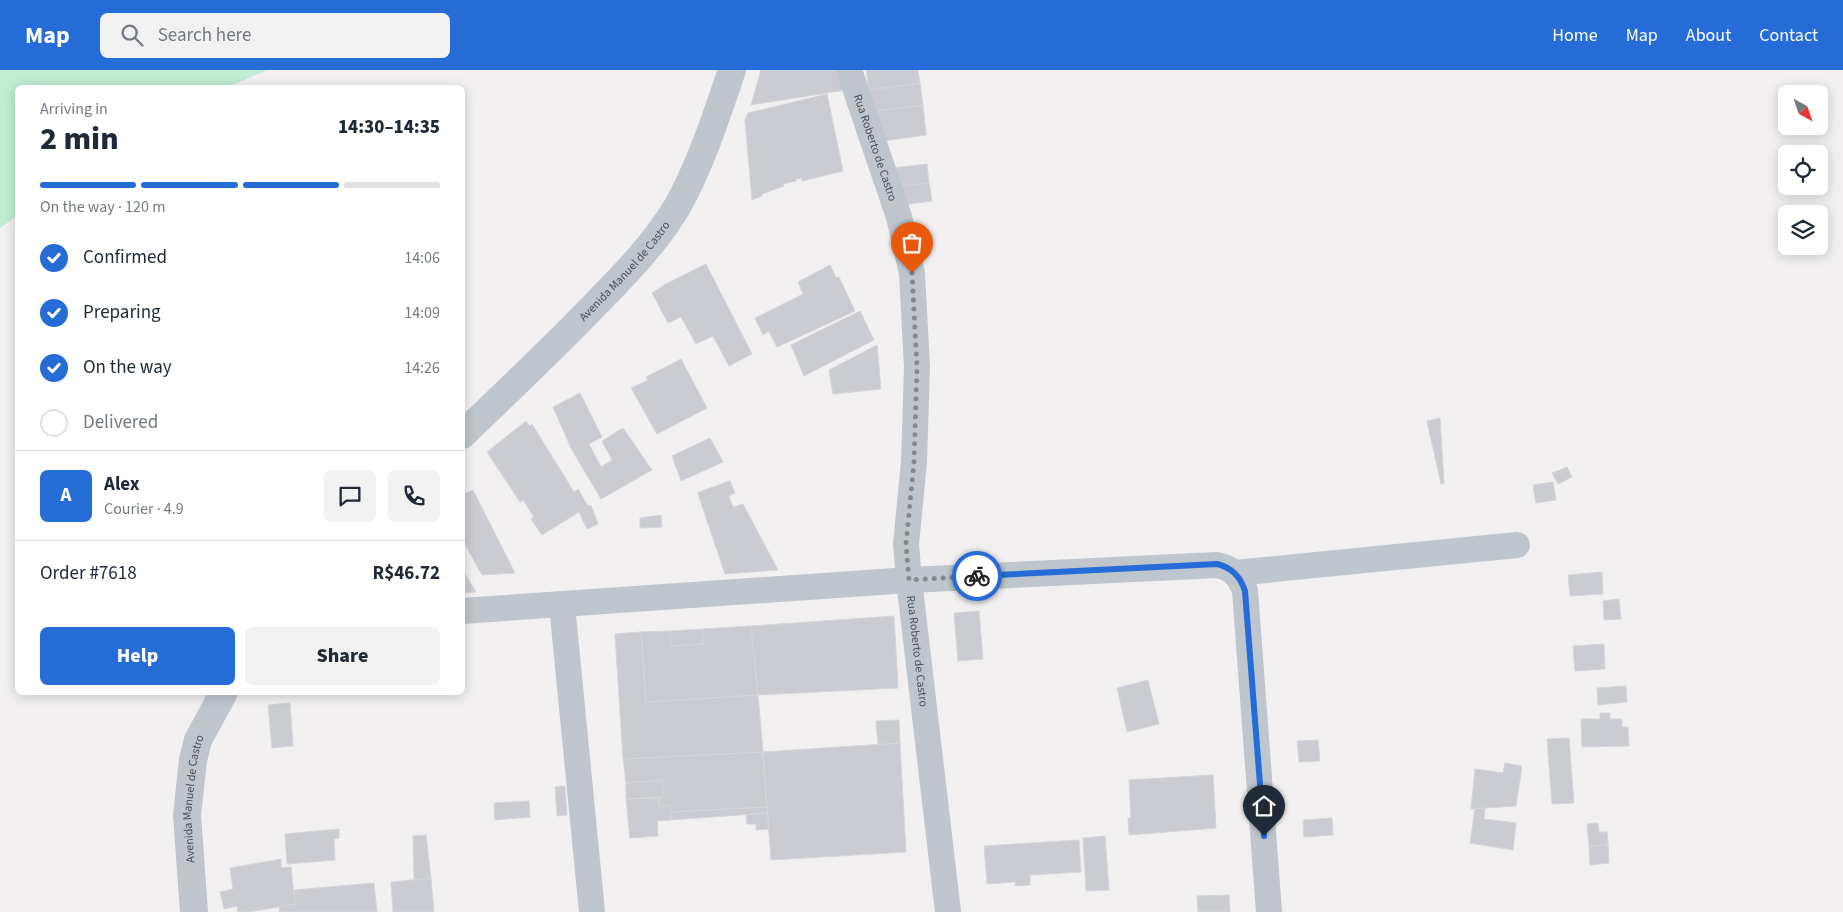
<!DOCTYPE html>
<meta charset="utf-8">
<style>
:root{--surface:#fff;--page:#f2f2f3;--text:#1f2937;--muted:#747a83;--line:#e0e1e3;--accent:#256cd7}
body{margin:0;font-family:"Source Sans 3",sans-serif;background:var(--page);color:var(--text);height:100vh;display:flex;flex-direction:column;font-size:19px;white-space:nowrap}
*{box-sizing:border-box;margin:0}
p{font-size:16px;color:var(--muted)}
.icon{flex:none;width:28px;height:28px;fill:none;stroke:currentColor;stroke-width:2;stroke-linecap:round;stroke-linejoin:round}
.map{position:relative;flex:1;overflow:hidden}
.side{position:absolute;left:15px;top:15px;width:450px;height:610px;display:flex;flex-direction:column;background:var(--surface);border-radius:8px;box-shadow:0 2px 12px #0003}
.side>*{flex:none}
.needle{width:32px;rotate:140deg}
.tools{position:absolute;left:1778px;top:15px;display:grid;gap:10px}
.tools a{display:grid;place-items:center;width:50px;height:50px;border-radius:8px;background:var(--surface);box-shadow:0 2px 12px #0003;font-size:25px}
.pin{position:absolute;display:grid;place-items:center;width:42px;height:42px;color:#fff;margin:-51px -21px;border-radius:50% 50% 50% 0;rotate:-45deg;box-shadow:0 0 5px #0007}
.pin .icon{rotate:45deg}
.courier{position:absolute;display:grid;place-items:center;width:50px;height:50px;margin:-25px;border:4px solid #256cd7;border-radius:50%;background:#fff;color:#222;box-shadow:0 1px 6px #0007}
.summary em{font-style:normal;font-weight:800}
.summary div{display:flex;flex-direction:column-reverse}
.summary{display:flex;align-items:center;justify-content:space-between;height:85px;padding:0 25px}
h1{font-size:32px;font-weight:800;line-height:38px}
.bar{display:grid;grid-template-columns:repeat(4,1fr);gap:8px 5px;align-content:center;height:60px;padding:0 25px}
.bar i{height:6px;border-radius:4px;background:var(--line)}
.bar .current{background:var(--accent)}
.bar p{grid-column:span 4}
.line{display:flex;align-items:center;gap:12px;padding:0 25px;border-top:1px solid var(--line)}
.line div{flex:1}
.round{display:grid;place-items:center;flex:none;width:52px;height:52px;border-radius:8px;background:var(--page)}
ol{padding:0 25px;list-style:none}
li{display:flex;align-items:center;gap:15px;height:55px}
li p{margin-inline-start:auto}
li .icon{padding:5px;border-radius:50%;background:var(--accent);color:#fff;stroke-width:4}
li:last-child{color:var(--muted)}
li i{width:28px;height:28px;border:2px solid var(--line);border-radius:50%}
.button{display:flex;gap:10px;margin-top:auto;padding:10px 25px}
.button a{flex:1;height:58px;border-radius:8px;background:var(--accent);color:#fff;font-size:20px;font-weight:800;line-height:58px;text-align:center}
.button a+a{background:var(--page);color:var(--text)}
header{display:flex;align-items:center;gap:30px;box-sizing:border-box;height:70px;padding:0 25px;background:var(--accent);color:#fff}
header strong{font-size:24px}
nav{display:flex;gap:28px;margin-inline-start:auto;font-size:18px}
.search{width:350px;height:45px;background:var(--page);display:flex;align-items:center;gap:12px;box-sizing:border-box;padding:0 18px;border-radius:8px;color:var(--muted);font-size:19px}
.map>svg:first-child{display:block}
</style>
<header>
<strong>Map</strong>
<div class="search"><svg class="icon" aria-label="search" viewBox="0 0 24 24"><circle cx="10" cy="10" r="6"/><path d="M15 15l6 6"/></svg>Search here</div>
<nav><a>Home</a><a>Map</a><a>About</a><a>Contact</a></nav>
</header>
<div class="map">
<svg width="1843" height="842" viewBox="0 0 1843 842">
<rect width="100%" height="100%" fill="#f2f0f0"/>
<path fill="#c1edd3" d="M0,0H267L228,17L18,18L17,146L0,158Z"/>
<path fill="#caccd2" stroke="#d4d6db" d="M761,0H841L846,20L751,35Z
M866,0H918L920,13L869,20Z
M920,13L923,35L874,41L869,20Z
M827,24L843,101L802,111V108L796,109V111L783,114L784,116L762,124V126L752,130L745,50L748,43Z
M923,35L926,65L883,71L874,41Z
M927,94L929,113L898,116L892,98Z
M929,113L932,131L903,135L898,116Z
M706,194L752,284L729,296L713,266L696,274L681,247L668,253L652,223L666,214Z
M830,195L836,208L839,207L855,241L777,277L769,261L763,265L755,248L803,224L798,212Z
M860,241L874,270L804,306L791,275Z
M877,275L881,319L833,324L829,300Z
M681,289L707,338L657,364L631,318L648,310L646,307Z
M580,323L602,367L589,374L601,397L612,390L602,371L623,358L652,400L601,429L572,380L553,337Z
M1440,348L1444,413L1441,414L1427,351Z
M526,351L530,356L532,354L574,422L578,419L588,436L591,435L598,454L587,459L579,442L542,465L531,449L534,447L523,430L520,432L487,382Z
M710,368L723,392L681,411L672,386Z
M1567,397L1572,407L1558,414L1552,403Z
M730,411L735,423L729,426L733,437L743,434L778,500L725,504L698,424L699,422Z
M1553,412L1556,430L1536,433L1533,415Z
M473,420L515,503L482,505L462,469V425Z
M661,445L662,457L640,458V448Z
M462,499L476,522L462,523Z
M1602,502L1603,524L1570,526L1568,505Z
M1619,529L1621,549L1604,550L1603,531Z
M979,541L983,589L958,591L954,543Z
M894,546L898,618L758,625L751,556Z
M751,556L758,625L646,632L641,562L670,561L671,576L703,574L702,559Z
M702,559L703,574L671,576L670,561Z
M641,562L646,632L758,625L763,682L623,689L615,564Z
M1604,574L1605,599L1575,601L1573,576Z
M1148,610L1159,654L1127,662L1117,618Z
M1626,616L1627,632L1598,635L1597,618Z
M290,633L293,676L272,678L268,635Z
M1600,643H1610V649H1622V657H1628L1629,676L1582,677L1581,649H1600Z
M899,650L900,673L878,675L876,651Z
M1569,668L1574,733L1552,734L1547,669Z
M1318,670L1320,691L1299,692L1297,671Z
M900,673L906,782L771,790L763,682Z
M763,682L767,737L670,742V735L659,737V728L663,727L662,710L626,713L623,689Z
M1505,693L1522,696L1516,736L1471,739L1475,699L1503,703Z
M1213,705L1216,758L1129,765L1128,748H1131L1129,710Z
M662,710L663,727L626,729V713Z
M565,716L567,745L557,746L555,717Z
M659,728V737L670,735L671,750L657,751L658,766L630,768L626,729Z
M529,731L530,747L495,750L494,733Z
M767,737L768,743L671,750L670,742Z
M1485,738L1484,749L1516,753L1513,780L1470,773L1475,739Z
M768,743L769,759L756,760V754H747L746,745Z
M1332,748L1333,765L1304,767L1303,750Z
M1598,753L1599,762H1607L1608,775L1589,776L1587,754Z
M339,759V768L334,769L335,790L287,794L285,764Z
M426,765L431,808L414,810L413,766Z
M1105,766L1109,820L1086,821L1083,768Z
M1079,770L1081,802L1030,805V815L1015,816V812L987,814L984,776Z
M1608,775L1609,793L1590,795L1589,776Z
M281,789V798L291,797L295,834L249,842H238L237,836L224,839L220,822L233,819L230,798Z
M431,808L434,842H393L391,812Z
M374,813L377,842H280L279,837L295,834L294,820Z
M1229,825L1230,842H1198L1197,826Z"/>
<g fill="none" stroke-linecap="round" stroke-linejoin="round">
<g stroke="#bfc6ce" stroke-width="26">
<path id="s1" d="M849,0L899,147L912,203L917,297L914,392L906,474L909,510L948,842"/>
<path d="M1235,503L1517,475"/>
<path d="M562,535L592,842"/>
<path d="M462,541L909,510L1217,495C1232,498 1240,506 1245,521L1269,842"/>
</g>
<g stroke="#bfc6ce" stroke-width="28">
<path id="s2" d="M462,365C504,325 546,285 587,243C619,210 653,177 677,137C701,94 716,47 732,0"/>
<path id="s3" d="M194,842L187,745L193,690L198,670L224,622"/>
</g>
</g>
<g fill="none" stroke-linecap="round" stroke-linejoin="round">
<path stroke="#848990" stroke-width="5" stroke-dasharray="0 9" d="M912,203L917,297L914,392L906,474L909,510L977,506"/>
<path stroke="#256cd7" stroke-width="6" d="M977,506L1217,494C1232,498 1240,506 1245,521L1264,766"/>
</g>
<g text-anchor="middle" stroke-width="4" stroke-linejoin="round" paint-order="stroke">
<g font-size="12" fill="#49525c" stroke="#fff">
<text dy="4" stroke="none"><textPath href="#s1" startOffset="82">Rua Roberto de Castro</textPath></text>
<text dy="4" stroke="none"><textPath href="#s2" startOffset="231">Avenida Manuel de Castro</textPath></text>
<text dy="4" stroke="none"><textPath href="#s1" startOffset="592">Rua Roberto de Castro</textPath></text>
<text dy="4" stroke="none"><textPath href="#s3" startOffset="114">Avenida Manuel de Castro</textPath></text>
</g>
</g>
</svg>
<div class="tools">
<a><svg class="needle" viewBox="-14 -14 28 28"><path d="M0-13l5 13h-10z" fill="#e53935"/><path d="M0 13l5-13h-10z" fill="#747a83"/></svg></a>
<a><svg class="icon" aria-label="locate" viewBox="0 0 24 24"><circle cx="12" cy="12" r="6"/><path d="M12 2v4M12 18v4M2 12h4M18 12h4"/></svg></a>
<a><svg class="icon" aria-label="layers" viewBox="0 0 24 24"><path d="M12 4l9 5-9 5-9-5zM3 14l9 5 9-5"/></svg></a>
</div>
<div class="pin" style="left:912px;top:203px;background:#ea580c"><svg class="icon" aria-label="bag" viewBox="0 0 24 24"><path d="M5 8h14l-1 12H6zM9 8a3 3 0 0 1 6 0"/></svg></div>
<div class="pin" style="left:1264px;top:766px;background:#1f2937"><svg class="icon" aria-label="home" viewBox="0 0 24 24"><path d="M3 11l9-7 9 7M6 9v11h12V9"/></svg></div>
<div class="courier" style="left:977px;top:506px"><svg class="icon" aria-label="bike" viewBox="0 0 24 24"><circle cx="6" cy="16" r="4"/><circle cx="18" cy="16" r="4"/><path d="M6 16l4-8h5l3 8M10 8l3 8H6M13 5h3"/></svg></div>
<section class="side">
<div class="summary"><div><h1>2 min</h1><p>Arriving in</p></div><em>14:30–14:35</em></div>
<div class="bar"><i class="current"></i><i class="current"></i><i class="current"></i><i></i><p>On the way · 120 m</p></div>
<ol>
<li><svg class="icon" aria-label="check" viewBox="0 0 24 24"><path d="M5 12l5 5 9-10"/></svg>Confirmed<p>14:06</p></li>
<li><svg class="icon" aria-label="check" viewBox="0 0 24 24"><path d="M5 12l5 5 9-10"/></svg>Preparing<p>14:09</p></li>
<li><svg class="icon" aria-label="check" viewBox="0 0 24 24"><path d="M5 12l5 5 9-10"/></svg>On the way<p>14:26</p></li>
<li><i></i>Delivered</li>
</ol>
<div class="line" style="height:90px"><b class="round" style="background:var(--accent);color:#fff">A</b><div><b>Alex</b><p>Courier · 4.9</p></div><a class="round"><svg class="icon" aria-label="chat" viewBox="0 0 24 24"><path d="M4 5h16v11H9l-5 4z"/></svg></a><a class="round"><svg class="icon" aria-label="phone" viewBox="0 0 24 24"><path d="M5 4h4l2 5-3 2q2 4 5 5l2-3 5 2v4C11 20 4 13 5 4z"/></svg></a></div>
<div class="line" style="height:65px"><div>Order #7618</div><b>R$46.72</b></div>
<div class="button"><a>Help</a><a>Share</a></div>
</section>
</div>
